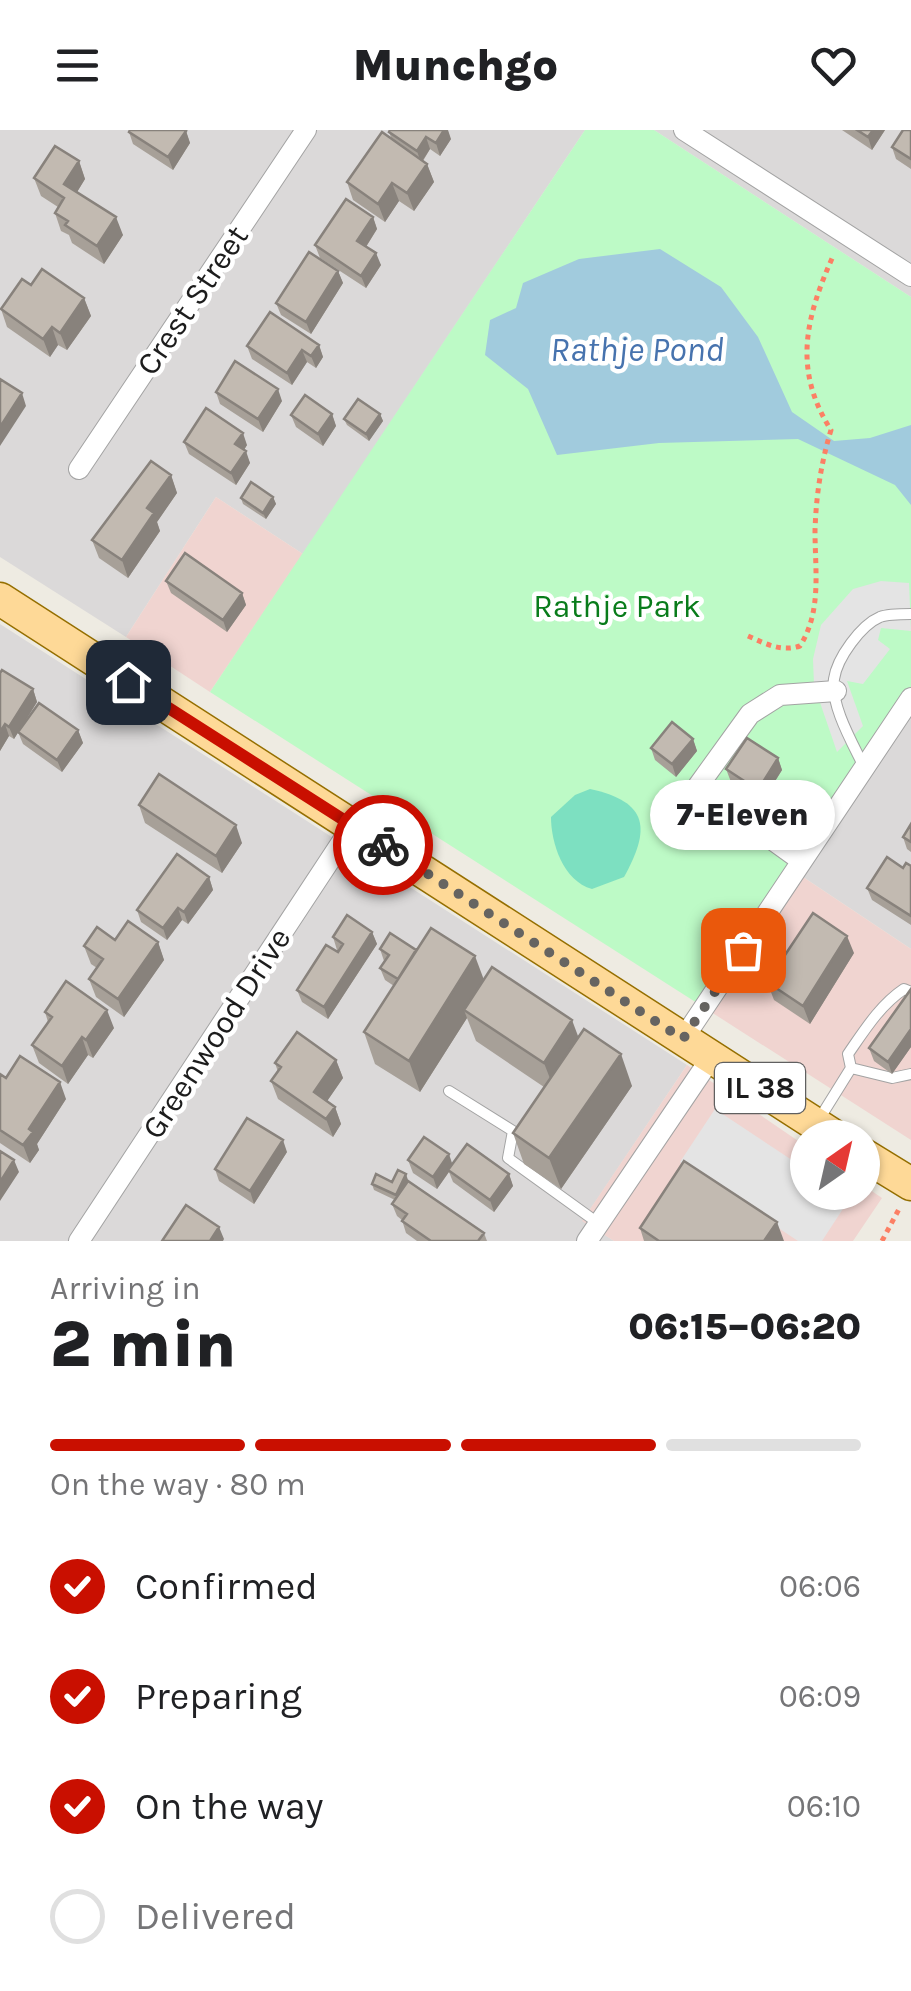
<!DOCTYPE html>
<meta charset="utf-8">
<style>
:root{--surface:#fff;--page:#f2f2f2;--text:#202124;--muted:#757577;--line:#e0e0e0;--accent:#c90f00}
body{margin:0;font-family:Karla,sans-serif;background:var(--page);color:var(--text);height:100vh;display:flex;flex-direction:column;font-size:38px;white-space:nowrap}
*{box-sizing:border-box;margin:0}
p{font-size:32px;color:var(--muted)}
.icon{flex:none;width:55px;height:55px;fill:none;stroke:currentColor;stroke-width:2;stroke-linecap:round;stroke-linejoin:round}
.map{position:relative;height:1111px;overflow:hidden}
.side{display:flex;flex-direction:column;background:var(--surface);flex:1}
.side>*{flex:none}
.needle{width:65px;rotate:34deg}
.buttons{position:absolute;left:790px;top:990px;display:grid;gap:20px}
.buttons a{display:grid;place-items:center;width:90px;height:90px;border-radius:50%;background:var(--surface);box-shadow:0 2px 8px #0004;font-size:50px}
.pin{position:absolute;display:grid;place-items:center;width:85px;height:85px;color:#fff;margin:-42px;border-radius:20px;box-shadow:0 5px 15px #0006}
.courier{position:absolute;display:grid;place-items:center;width:100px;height:100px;margin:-50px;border:8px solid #c90f00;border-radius:50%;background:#fff;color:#222;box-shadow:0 2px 12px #0007}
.bubble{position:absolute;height:70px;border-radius:35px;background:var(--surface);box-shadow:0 2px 8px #0004;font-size:32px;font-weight:800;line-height:70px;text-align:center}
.headline em{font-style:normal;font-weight:800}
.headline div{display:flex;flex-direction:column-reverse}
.headline{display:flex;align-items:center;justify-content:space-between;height:170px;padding:0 50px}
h1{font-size:65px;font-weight:800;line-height:75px}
.bar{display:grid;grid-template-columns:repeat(4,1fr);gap:15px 10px;align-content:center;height:120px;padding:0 50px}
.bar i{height:12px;border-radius:8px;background:var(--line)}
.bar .on{background:var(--accent)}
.bar p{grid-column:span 4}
ol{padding:0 50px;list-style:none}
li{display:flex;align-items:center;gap:30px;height:110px}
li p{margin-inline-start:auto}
li .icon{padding:10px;border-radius:50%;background:var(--accent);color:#fff;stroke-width:4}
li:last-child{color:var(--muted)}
li i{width:55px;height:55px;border:5px solid var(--line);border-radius:50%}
header{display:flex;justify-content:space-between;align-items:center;height:130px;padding:0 50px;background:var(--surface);font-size:45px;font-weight:800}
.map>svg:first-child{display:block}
</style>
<header><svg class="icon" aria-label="menu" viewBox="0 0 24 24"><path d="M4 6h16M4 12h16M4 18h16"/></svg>Munchgo<svg class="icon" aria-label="heart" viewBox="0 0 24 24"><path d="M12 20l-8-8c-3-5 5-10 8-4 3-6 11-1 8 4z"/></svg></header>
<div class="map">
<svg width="911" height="1111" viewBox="0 0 911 1111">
<rect width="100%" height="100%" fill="#eeebe2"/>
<path fill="#dbd9d9" d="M0,0H585L303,424L216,367L126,507L0,427Z
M654,0H911V167Z
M0,494L687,935L583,1090L614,1111H0Z
M911,559V819L791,739Z"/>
<path fill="#f0d4d0" d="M216,367L303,424L210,562L126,507Z
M791,739L911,819V1010L697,873Z
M687,935L807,1017L808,1062H862L863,1055L882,1068L853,1111H614L582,1091Z"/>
<path fill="#bdfac6" d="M585,0H654L911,167V559L697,873L210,562Z"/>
<path fill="#7de0c1" d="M590,659C650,672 650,700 624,747L592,759C563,751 551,713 551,687L575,665Z"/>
<path fill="#e4e4e4" d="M881,451L909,453L911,501L881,498L878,510L890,519L863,554L847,551L863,596L837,622L814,555L813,529L821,495L853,459Z
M715,979L807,1040L808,1062L841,1063L850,1068L822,1111H798L680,1032Z"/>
<path fill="#a1cbdd" d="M660,119L721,157L758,207L792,282L834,311L870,308L911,295V375L895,355L798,309L659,313L557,325L528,259L485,225L490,190L516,178L523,153L579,129Z"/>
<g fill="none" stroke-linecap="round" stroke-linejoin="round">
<defs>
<path id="lane" d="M864,637C853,614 830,575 834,549C837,528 861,495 880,487C888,484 902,484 911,484
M851,938L848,924C864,901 880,875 904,859L911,862
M449,961L513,1001L508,1028L598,1093
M818,991L851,938L892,948L911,944"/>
<path id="street" d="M684,0L911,146
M79,339L306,0
M802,731L698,656L750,584L780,565L836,561
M683,909L911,568
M79,1111L353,695
M587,1111L711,928"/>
<path id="primary" d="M0,469L837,1008
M862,1024L911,1054"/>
</defs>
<use href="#lane" stroke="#a3a3a3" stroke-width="12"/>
<use href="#street" stroke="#a3a3a3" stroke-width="22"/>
<use href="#primary" stroke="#956f00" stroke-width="35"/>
<path stroke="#fc7f64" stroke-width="5" stroke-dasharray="5 5" stroke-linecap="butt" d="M748,506C766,514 781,522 800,516C822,481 815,441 815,401C816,366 821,333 831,300C792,239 806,186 834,124
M882,1111L899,1079"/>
<use href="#lane" stroke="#fff" stroke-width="10"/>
<use href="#street" stroke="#fff" stroke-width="20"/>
<use href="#primary" stroke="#fed997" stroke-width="32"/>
</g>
<path fill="#a7a098" d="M842,0H885L872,20Z
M911,0V39L896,29L892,17Z
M186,1L190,13L173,40L133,14L129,2Z
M389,2L451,9L440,26L430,19L423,31L427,34L434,52L414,81L399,71L385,92L353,70L347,52L392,10Z
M79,31L85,49L77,62L123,105L104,134L72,113L69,105L61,101L55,83L58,77L41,66L34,48Z
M373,87L377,99L366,117L381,135L366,158L320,128L315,115Z
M338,141L343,153L311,204L281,185L276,173Z
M31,155L84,168L91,186L67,220L58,215L50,227L7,197L1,179Z
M319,215L323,227L316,238L307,232L292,255L252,229L247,216Z
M216,262L282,271L263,302L220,274Z
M332,284L336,296L323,316L296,297L291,285Z
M380,284L383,291L369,311L347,295L344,289Z
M184,312L247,315L244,320L250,333L236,355L189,324Z
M171,345L177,363L157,392L160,401L128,448L99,428L92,410Z
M273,367L276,374L266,389L243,374L241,368Z
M166,451L242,463L246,475L227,502L171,463Z
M0,543L33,559L37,572L14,609L9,606L0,621Z
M78,600L83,613L62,642L23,614L18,602Z
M693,609L697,621L676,647L655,630L651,618Z
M778,628L782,640L762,672L731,652L726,639Z
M139,675L242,713L222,743L145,693Z
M911,694V722L907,719L903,707Z
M911,736V795L872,770L867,758L903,738Z
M209,747L213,760L188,794L182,790L167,810L141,792L137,780Z
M372,802L377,814L328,889L302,872L297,860L339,821L337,820L333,807Z
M115,810L158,812L164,830L124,887L96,867L89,849L97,838L91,834L84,816Z
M380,819L416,820L484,850L578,907L632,956L561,1059L524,1034L513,1003L544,957L476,911L467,888L420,962L375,934L364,902L394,856L385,850L380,838L384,831Z
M854,823L810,894L774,870L767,852Z
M911,859V917L892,944L874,931L869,918Z
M45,882L114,898L93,928L88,925L68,954L39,933L32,915L48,892Z
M336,930L343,948L327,971L335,977L341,994L333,1007L278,969L271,951L278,942L275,933Z
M0,944L6,948L66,969L37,1014L39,1020L30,1033L0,1013Z
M287,1022L254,1074L219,1051L215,1039Z
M408,1030L453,1034L509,1044L513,1056L494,1082L453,1052L449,1042L437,1059L413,1043Z
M408,1050L407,1052L484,1103L487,1111H417L406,1103L402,1090L397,1086L392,1074L395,1070L374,1060L372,1054Z
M640,1098L784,1111H644Z"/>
<path fill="#88827c" d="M444,0H448L451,9L440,26L436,13Z
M873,0H885L872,20L868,7Z
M186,1L190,13L173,40L168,27Z
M426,7L430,19L421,33L417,21Z
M79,31L85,49L71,72L64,54Z
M427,34L434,52L414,81L407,63Z
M392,53L399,71L385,92L378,74Z
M116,87L123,105L104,134L97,116Z
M373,87L377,99L362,123L357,111Z
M376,123L381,135L366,158L361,146Z
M338,141L343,153L311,204L306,192Z
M84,168L91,186L67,220L60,203Z
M52,197L58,215L50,227L43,209Z
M319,215L323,227L316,238L311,226Z
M302,220L307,232L292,255L287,243Z
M278,259L282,271L263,302L258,289Z
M22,263L26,276L0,316V297Z
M332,284L336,296L323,316L318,304Z
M380,284L383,291L369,311L366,304Z
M243,303L247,315L240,326L235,314Z
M246,321L250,333L236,355L231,343Z
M171,345L177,363L157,392L160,401L128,448L122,430L147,378Z
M273,367L276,374L266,389L263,383Z
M242,463L246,475L227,502L223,490Z
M33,559L37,572L14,609L9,597Z
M5,594L9,606L0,621V602Z
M78,600L83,613L62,642L57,630Z
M693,609L697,621L676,647L672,634Z
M778,628L782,640L762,672L758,660Z
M236,695L242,713L222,743L216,726Z
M209,747L213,760L188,794L184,782Z
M178,778L182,790L167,810L163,798Z
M372,802L377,814L328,889L324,877Z
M847,806L854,823L810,894L803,876Z
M158,812L164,830L124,887L118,869Z
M475,826L487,858L464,880L467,888L420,962L409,931Z
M107,880L114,898L93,928L86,910Z
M572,890L584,922L556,964L544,933Z
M911,899V917L892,944L888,932Z
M82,907L88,925L68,954L62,936Z
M621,924L632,956L561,1059L549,1028Z
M336,930L343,948L321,980L314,962Z
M60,952L66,969L37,1014L39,1020L30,1033L23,1015L29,999Z
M335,977L341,994L333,1007L326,989Z
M283,1010L287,1022L254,1074L250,1061Z
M449,1024L453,1036L437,1059L433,1047Z
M14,1030L19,1042L0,1071V1052Z
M406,1044L408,1050L398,1072L396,1065Z
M509,1044L513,1056L494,1082L490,1070Z
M777,1092L784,1111H764Z
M219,1097L224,1109L223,1111H210Z"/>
<path fill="#c2bab1" stroke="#88827c" stroke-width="2.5" d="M130,0H184L186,1L168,27L129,2Z
M390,0H444L436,13L426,7L417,21L389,2Z
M857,0H873L868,7Z
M903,0H911V29L892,17Z
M382,2L427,34L407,63L392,53L378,74L347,52Z
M55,16L79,31L64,54L116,87L97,116L65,95L68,91L55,83L64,68L34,48Z
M346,69L373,87L357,111L376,123L361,146L315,115Z
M309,122L338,141L306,192L276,173Z
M42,139L84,168L60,203L52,197L43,209L1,179L22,149L31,155Z
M270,182L319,215L311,226L302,220L287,243L247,216Z
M235,231L278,259L258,289L216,262Z
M0,249L22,263L0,297Z
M305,265L332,284L318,304L291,285Z
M358,269L380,284L366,304L344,289Z
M206,278L243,303L235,314L246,321L231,343L184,312Z
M151,331L171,345L147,378L154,383L122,430L92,410Z
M251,352L273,367L263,383L241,368Z
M185,423L242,463L223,490L166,451Z
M2,540L33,559L9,597L5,594L0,602V543Z
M39,573L78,600L57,630L18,602Z
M672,592L693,609L672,634L651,618Z
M747,608L778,628L758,660L726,639Z
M159,644L236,695L216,726L139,675Z
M911,694V712L903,707Z
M177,724L209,747L184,782L178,778L163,798L137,780Z
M887,727L903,738L906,733L911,736V786L867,758Z
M813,783L847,806L803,876L767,852Z
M347,785L372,802L324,877L297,860L326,815L338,822L343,814L333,807Z
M128,791L158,812L118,869L89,849L103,829L84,816L97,797L115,810Z
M431,798L475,826L409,931L364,902Z
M390,803L416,820L398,849L380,838L389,825L380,819Z
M492,837L572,890L544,933L464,880Z
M66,851L107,880L86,910L82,907L62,936L32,915L52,887L45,882Z
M911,859V899L888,932L869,918Z
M584,899L621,924L549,1028L513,1003Z
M297,902L336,930L314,962L335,977L326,989L271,951L281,937L275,933Z
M20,926L60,952L29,999L33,1002L23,1015L0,1000V944L6,948Z
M247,988L283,1010L250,1061L215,1039Z
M424,1007L449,1024L433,1047L408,1030Z
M467,1014L509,1044L490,1070L448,1040Z
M0,1021L14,1030L0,1052Z
M684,1031L777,1092L764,1111H659L640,1098Z
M398,1040L406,1044L396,1065L372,1054L376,1044L392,1052Z
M408,1051L484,1103L478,1111H431L402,1091L407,1084L392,1074Z
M186,1075L219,1097L210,1111H162Z"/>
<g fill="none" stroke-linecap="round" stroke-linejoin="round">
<path stroke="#666461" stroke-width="10" stroke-dasharray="0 18" d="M383,715L683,909L743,820"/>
<path stroke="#c90f00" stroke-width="12" d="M128,552L383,715"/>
</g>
<g text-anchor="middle" stroke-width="9" stroke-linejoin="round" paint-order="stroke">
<rect fill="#fff" stroke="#606060" stroke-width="2.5" x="715" y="933" width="90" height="50" rx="8"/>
<g font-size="30" font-weight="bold" fill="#1c1c1c">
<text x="760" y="968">IL 38</text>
</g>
<g font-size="32" fill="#1c1c1c" stroke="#fff">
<text transform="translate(192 170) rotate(-56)" y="11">Crest Street</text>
<text transform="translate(216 903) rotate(-57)" y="11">Greenwood Drive</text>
</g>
<g font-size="32" fill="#097c1b" stroke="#fff">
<text x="617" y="487">Rathje Park</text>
</g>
<g font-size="35" font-style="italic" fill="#4773ae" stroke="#fff">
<text x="637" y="231">Rathje Pond</text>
</g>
</g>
</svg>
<div class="buttons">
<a><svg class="needle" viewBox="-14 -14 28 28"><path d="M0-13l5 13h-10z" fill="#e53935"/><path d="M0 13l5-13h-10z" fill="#757577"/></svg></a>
</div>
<div class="pin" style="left:743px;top:820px;background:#ea580c"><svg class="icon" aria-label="bag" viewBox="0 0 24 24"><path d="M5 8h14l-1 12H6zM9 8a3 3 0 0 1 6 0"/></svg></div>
<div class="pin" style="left:128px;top:552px;background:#1f2937"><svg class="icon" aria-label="home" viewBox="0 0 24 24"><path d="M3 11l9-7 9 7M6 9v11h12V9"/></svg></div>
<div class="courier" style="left:383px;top:715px"><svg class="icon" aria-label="bike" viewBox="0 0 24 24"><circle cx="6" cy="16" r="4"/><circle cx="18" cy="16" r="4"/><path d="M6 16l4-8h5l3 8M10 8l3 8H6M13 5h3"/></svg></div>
<div class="bubble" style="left:650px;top:650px;width:185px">7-Eleven</div>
</div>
<section class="side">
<div class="headline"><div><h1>2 min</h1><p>Arriving in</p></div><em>06:15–06:20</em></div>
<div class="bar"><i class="on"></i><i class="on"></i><i class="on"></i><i></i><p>On the way · 80 m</p></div>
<ol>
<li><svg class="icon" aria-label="check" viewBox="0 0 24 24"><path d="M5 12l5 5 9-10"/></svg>Confirmed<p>06:06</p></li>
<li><svg class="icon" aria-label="check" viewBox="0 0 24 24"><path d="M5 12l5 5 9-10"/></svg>Preparing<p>06:09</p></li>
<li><svg class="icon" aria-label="check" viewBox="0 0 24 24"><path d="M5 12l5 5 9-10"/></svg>On the way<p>06:10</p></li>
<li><i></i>Delivered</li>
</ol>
</section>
